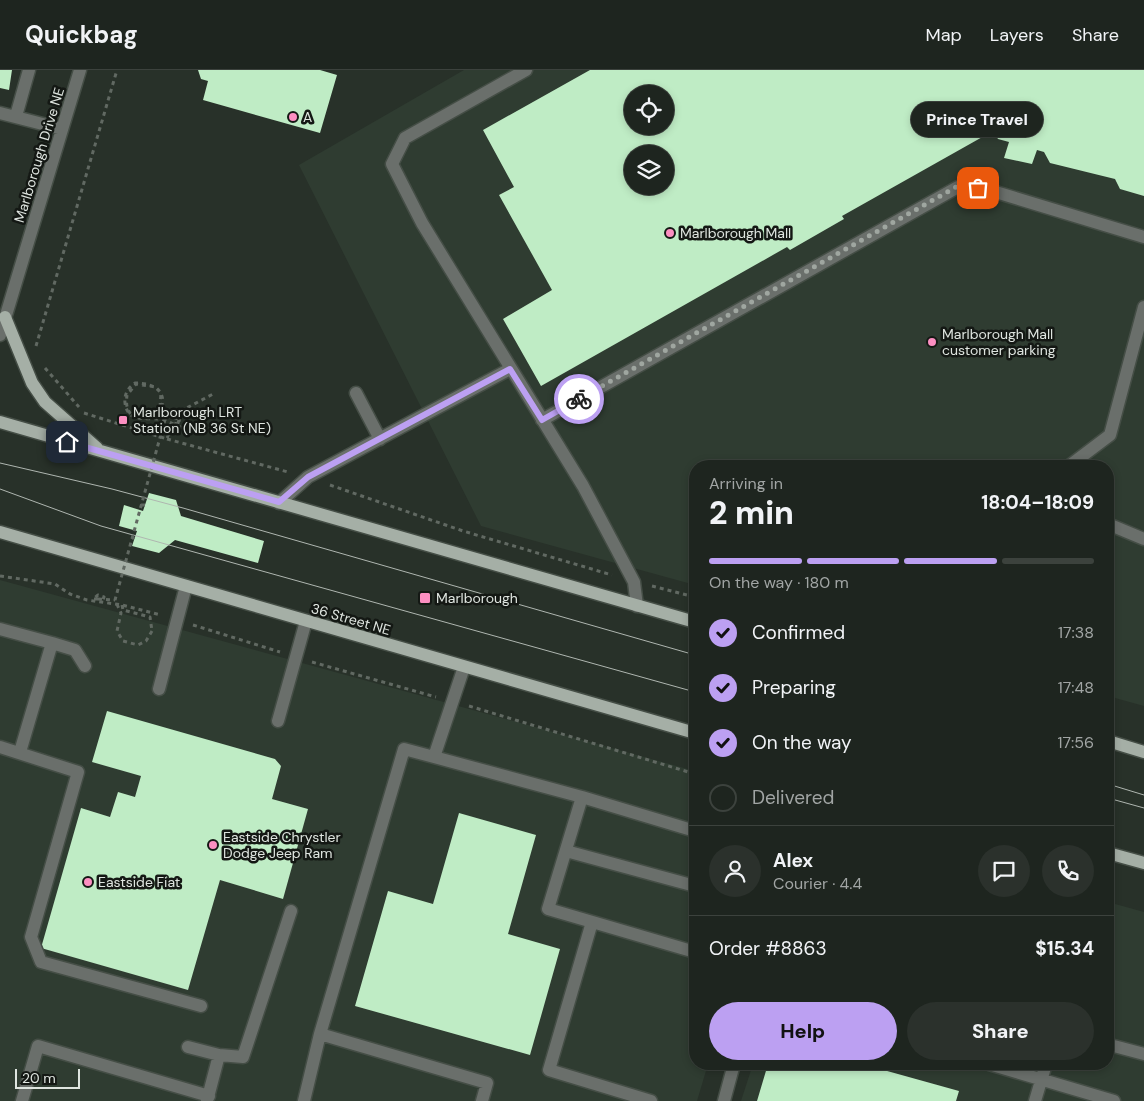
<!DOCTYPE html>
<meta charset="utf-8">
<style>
:root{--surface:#1e251f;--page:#2b312c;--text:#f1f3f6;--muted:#a1a5a4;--line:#3c423d;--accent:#bca0f2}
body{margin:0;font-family:"DM Sans",sans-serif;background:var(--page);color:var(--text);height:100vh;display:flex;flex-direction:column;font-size:19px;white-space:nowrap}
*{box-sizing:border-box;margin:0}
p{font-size:16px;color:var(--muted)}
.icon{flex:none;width:28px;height:28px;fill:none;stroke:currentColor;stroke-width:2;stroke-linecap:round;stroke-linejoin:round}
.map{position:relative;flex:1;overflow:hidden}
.sheet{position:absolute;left:689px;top:390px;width:425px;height:610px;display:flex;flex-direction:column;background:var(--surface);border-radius:20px;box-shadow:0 2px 8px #0003,0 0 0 1px var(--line)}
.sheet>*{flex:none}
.buttons{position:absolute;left:624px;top:15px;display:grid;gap:10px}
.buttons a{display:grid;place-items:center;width:50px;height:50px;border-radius:50%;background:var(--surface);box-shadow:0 2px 8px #0003,0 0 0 1px var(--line);font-size:25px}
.scale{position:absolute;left:15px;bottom:12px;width:65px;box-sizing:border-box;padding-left:5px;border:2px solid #dfe5e0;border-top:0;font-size:14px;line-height:18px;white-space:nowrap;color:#dfe5e0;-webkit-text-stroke:4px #141814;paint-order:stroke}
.pin{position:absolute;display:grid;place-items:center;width:42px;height:42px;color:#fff;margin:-21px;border-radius:10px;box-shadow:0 2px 8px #0006}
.courier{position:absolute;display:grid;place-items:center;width:50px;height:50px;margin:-25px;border:4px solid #bca0f2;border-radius:50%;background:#fff;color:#222;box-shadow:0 1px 6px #0007}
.bubble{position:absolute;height:35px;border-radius:18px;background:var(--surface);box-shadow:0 2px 8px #0003,0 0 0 1px var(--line);font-size:16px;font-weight:800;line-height:35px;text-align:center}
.head em{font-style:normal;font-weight:800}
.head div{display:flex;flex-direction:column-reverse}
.head{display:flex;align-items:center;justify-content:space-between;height:85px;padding:0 20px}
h1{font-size:32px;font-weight:800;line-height:38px}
.bar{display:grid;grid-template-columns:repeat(4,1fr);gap:8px 5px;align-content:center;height:60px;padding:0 20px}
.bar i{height:6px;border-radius:4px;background:var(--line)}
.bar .current{background:var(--accent)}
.bar p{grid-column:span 4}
.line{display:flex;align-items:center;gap:12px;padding:0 20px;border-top:1px solid var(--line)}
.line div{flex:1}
.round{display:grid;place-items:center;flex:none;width:52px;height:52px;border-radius:26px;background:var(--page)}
ol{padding:0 20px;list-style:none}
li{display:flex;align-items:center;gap:15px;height:55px}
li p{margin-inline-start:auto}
li .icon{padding:5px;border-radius:50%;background:var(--accent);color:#111;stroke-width:4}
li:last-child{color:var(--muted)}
li i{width:28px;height:28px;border:2px solid var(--line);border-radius:50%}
.primary-button{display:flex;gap:10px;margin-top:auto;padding:10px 20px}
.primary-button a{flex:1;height:58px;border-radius:30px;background:var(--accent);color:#111;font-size:20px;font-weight:800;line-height:58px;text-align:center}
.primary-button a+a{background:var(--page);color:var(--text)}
header{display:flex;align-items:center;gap:30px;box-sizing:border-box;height:70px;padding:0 25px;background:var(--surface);border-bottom:1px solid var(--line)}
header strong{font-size:24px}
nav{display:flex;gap:28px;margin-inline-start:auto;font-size:18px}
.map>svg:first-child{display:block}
</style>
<header>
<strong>Quickbag</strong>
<nav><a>Map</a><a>Layers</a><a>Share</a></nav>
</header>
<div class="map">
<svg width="1144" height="1031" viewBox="0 0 1144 1031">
<rect width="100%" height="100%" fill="#283129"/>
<path fill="#2f3c31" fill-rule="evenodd" d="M464,0H1144V636L1108,626V396H695V515L481,456L299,95ZM632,24H665V56H632ZM632,84H665V116H632Z
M0,510L695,701V994H708L697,1031H0Z
M1108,832L1144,842V1031H741L753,994H1108Z"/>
<path fill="#bfecc5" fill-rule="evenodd" d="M0,0H12L9,20L0,18Z
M198,0H320L337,5L320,63L203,30L208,11L201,9Z
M590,0H1144V126L1120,119L1115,109L1050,93L1044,82L1037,80L1032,94L1004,88L1009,72L998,69L993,61L842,146L844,149L790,180L787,177L541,316L503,249L552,220L499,125L514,117L483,60ZM632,24H665V56H632ZM632,84H665V116H632Z
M149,423L176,430L181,446L264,471L258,493L175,470L159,483L132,476L137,461L119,456L124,435L143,441Z
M107,641L275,689L281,696L272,729L308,739L283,829L220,810L188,920L41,878L81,738L110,747L118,722L135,727L141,706L92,692Z
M459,743L536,765L508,864L560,879L530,985L355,936L388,821L433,834Z
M768,994H862L959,1021L956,1031H757Z"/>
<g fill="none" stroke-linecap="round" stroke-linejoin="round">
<defs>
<path id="minor" d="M526,0L405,68L392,94L422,153L583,416L634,512L637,536
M0,43L62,59
M16,46L29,0
M0,265L80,0
M356,323L380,369
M542,350L958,117L989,120L1144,167
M1069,396L1110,365L1144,237
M279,433L308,407L510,299
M1108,454L1144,469
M0,559L52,573L20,682
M52,573L75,580L85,596
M464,597L434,687L582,727
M159,619L186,516
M278,651L306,551
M0,677L78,702L31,867L41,892L201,936
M695,761L582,727L548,839L695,882
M566,781L695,816
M592,852L549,1000L651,1031
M320,964L487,1013L482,1031
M1110,975L1144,984
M188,977L219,985L243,987L291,841
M989,994L1114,1031
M22,1031L38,976L209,1026
M207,1031L219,985
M304,1031L320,964L404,679L434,687
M724,1031L734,994
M1035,1031L1046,994"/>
<path id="major" d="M5,247L32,313L45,332L97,378
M0,352L695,552
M0,462L695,663
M1108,671L1144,682
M1108,783L1144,793"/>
</defs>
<use href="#minor" stroke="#454e46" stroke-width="15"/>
<use href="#major" stroke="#454e46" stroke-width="15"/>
<path stroke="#616962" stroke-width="3" stroke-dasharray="4 4" stroke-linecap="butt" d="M36,276L117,0
M45,298L79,337
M160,337L161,323L156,317L136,314L127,325C126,333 126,342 134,346C163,358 180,313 135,313C128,318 124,324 125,333C128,355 149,346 164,350C173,353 179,358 189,361L191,353L179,350
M84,343L167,369L172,352
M175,356L179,342L215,323
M167,369L288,402
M330,415L463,461L612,505
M141,435H145
M132,467L134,469
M0,506L55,514L70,524L87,530L122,535L161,545
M652,516L695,527
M98,529H93L98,525L104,527L102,533
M122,535L123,540L150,547L152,561
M193,555L280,582
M312,592L436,627
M469,636L695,704"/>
<use href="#minor" stroke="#6a6f6b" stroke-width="12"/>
<use href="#major" stroke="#a5afa6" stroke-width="12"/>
<path stroke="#afb6b0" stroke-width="1" d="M0,393L112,419L183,438L695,585
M0,419L101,456L695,622
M1108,714L1144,725
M1108,728L1144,738"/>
<path stroke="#616962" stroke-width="3" stroke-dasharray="4 4" stroke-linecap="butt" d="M166,346L179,349
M179,350L177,356L189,360
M98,529L115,530
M152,561L146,571L138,575L123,571L117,561L121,543L115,530L166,346L160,337"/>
</g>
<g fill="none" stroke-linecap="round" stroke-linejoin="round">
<path stroke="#9fa6a0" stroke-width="5" stroke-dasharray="0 9" d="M579,329L958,116L978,118"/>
<path stroke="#bca0f2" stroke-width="6" d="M67,372L279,432L308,407L510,299L542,350L579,329"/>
</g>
<g fill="#fc8fc1" stroke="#141814" stroke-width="2">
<circle cx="293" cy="47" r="5"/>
<circle cx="670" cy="163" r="5"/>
<circle cx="932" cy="272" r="5"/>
<rect x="118" y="345" width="10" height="10" rx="2.5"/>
<rect x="419" y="522" width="12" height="12" rx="2.5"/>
<circle cx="213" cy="775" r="5"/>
<circle cx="88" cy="812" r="5"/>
</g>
<g text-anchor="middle" stroke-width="5" stroke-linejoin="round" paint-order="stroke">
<g font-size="14" fill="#dfe5e0" stroke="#141814" text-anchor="start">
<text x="303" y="52">A</text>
<text x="680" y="168">Marlborough Mall</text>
<text x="942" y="269">Marlborough Mall<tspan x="942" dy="16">customer parking</tspan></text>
<text x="133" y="347">Marlborough LRT<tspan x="133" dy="16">Station (NB 36 St NE)</tspan></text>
<text x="436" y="533">Marlborough</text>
<text x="223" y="772">Eastside Chrystler<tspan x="223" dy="16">Dodge Jeep Ram</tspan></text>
<text x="98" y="817">Eastside Fiat</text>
</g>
<g font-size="14" fill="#dfe5e0" stroke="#141814">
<text transform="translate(39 85) rotate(-73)" y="5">Marlborough Drive NE</text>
<text transform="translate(351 549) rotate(16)" y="5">36 Street NE</text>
</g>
</g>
</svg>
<div class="buttons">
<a><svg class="icon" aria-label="locate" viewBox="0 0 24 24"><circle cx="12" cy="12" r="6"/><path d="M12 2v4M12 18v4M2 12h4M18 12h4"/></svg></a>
<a><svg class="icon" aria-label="layers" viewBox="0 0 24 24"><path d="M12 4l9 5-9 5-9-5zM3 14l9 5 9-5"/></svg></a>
</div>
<div class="scale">20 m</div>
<div class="pin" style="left:978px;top:118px;background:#ea580c"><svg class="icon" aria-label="bag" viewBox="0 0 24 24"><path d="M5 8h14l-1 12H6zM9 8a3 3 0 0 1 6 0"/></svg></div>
<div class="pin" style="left:67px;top:372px;background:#1f2937"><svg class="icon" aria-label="home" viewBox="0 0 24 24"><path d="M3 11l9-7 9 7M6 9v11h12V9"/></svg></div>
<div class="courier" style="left:579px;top:329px"><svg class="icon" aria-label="bike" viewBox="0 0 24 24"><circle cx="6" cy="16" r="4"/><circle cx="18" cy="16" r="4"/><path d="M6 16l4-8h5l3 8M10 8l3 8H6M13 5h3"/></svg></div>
<div class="bubble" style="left:911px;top:32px;width:132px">Prince Travel</div>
<section class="sheet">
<div class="head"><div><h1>2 min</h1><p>Arriving in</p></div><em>18:04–18:09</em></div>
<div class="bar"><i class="current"></i><i class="current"></i><i class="current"></i><i></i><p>On the way · 180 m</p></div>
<ol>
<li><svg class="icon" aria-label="check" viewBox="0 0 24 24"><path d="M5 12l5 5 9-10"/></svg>Confirmed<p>17:38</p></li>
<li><svg class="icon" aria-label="check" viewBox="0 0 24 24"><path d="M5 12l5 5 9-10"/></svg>Preparing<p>17:48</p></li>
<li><svg class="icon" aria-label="check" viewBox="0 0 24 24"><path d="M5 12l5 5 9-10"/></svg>On the way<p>17:56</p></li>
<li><i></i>Delivered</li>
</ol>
<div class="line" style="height:90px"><a class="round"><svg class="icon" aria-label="person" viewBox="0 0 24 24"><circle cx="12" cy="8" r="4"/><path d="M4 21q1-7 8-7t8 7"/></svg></a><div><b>Alex</b><p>Courier · 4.4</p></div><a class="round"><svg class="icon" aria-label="chat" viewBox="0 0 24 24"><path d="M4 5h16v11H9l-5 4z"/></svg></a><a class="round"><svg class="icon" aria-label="phone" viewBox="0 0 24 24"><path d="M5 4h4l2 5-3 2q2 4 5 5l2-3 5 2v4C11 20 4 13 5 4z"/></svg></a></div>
<div class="line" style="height:65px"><div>Order #8863</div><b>$15.34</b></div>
<div class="primary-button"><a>Help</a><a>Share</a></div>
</section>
</div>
